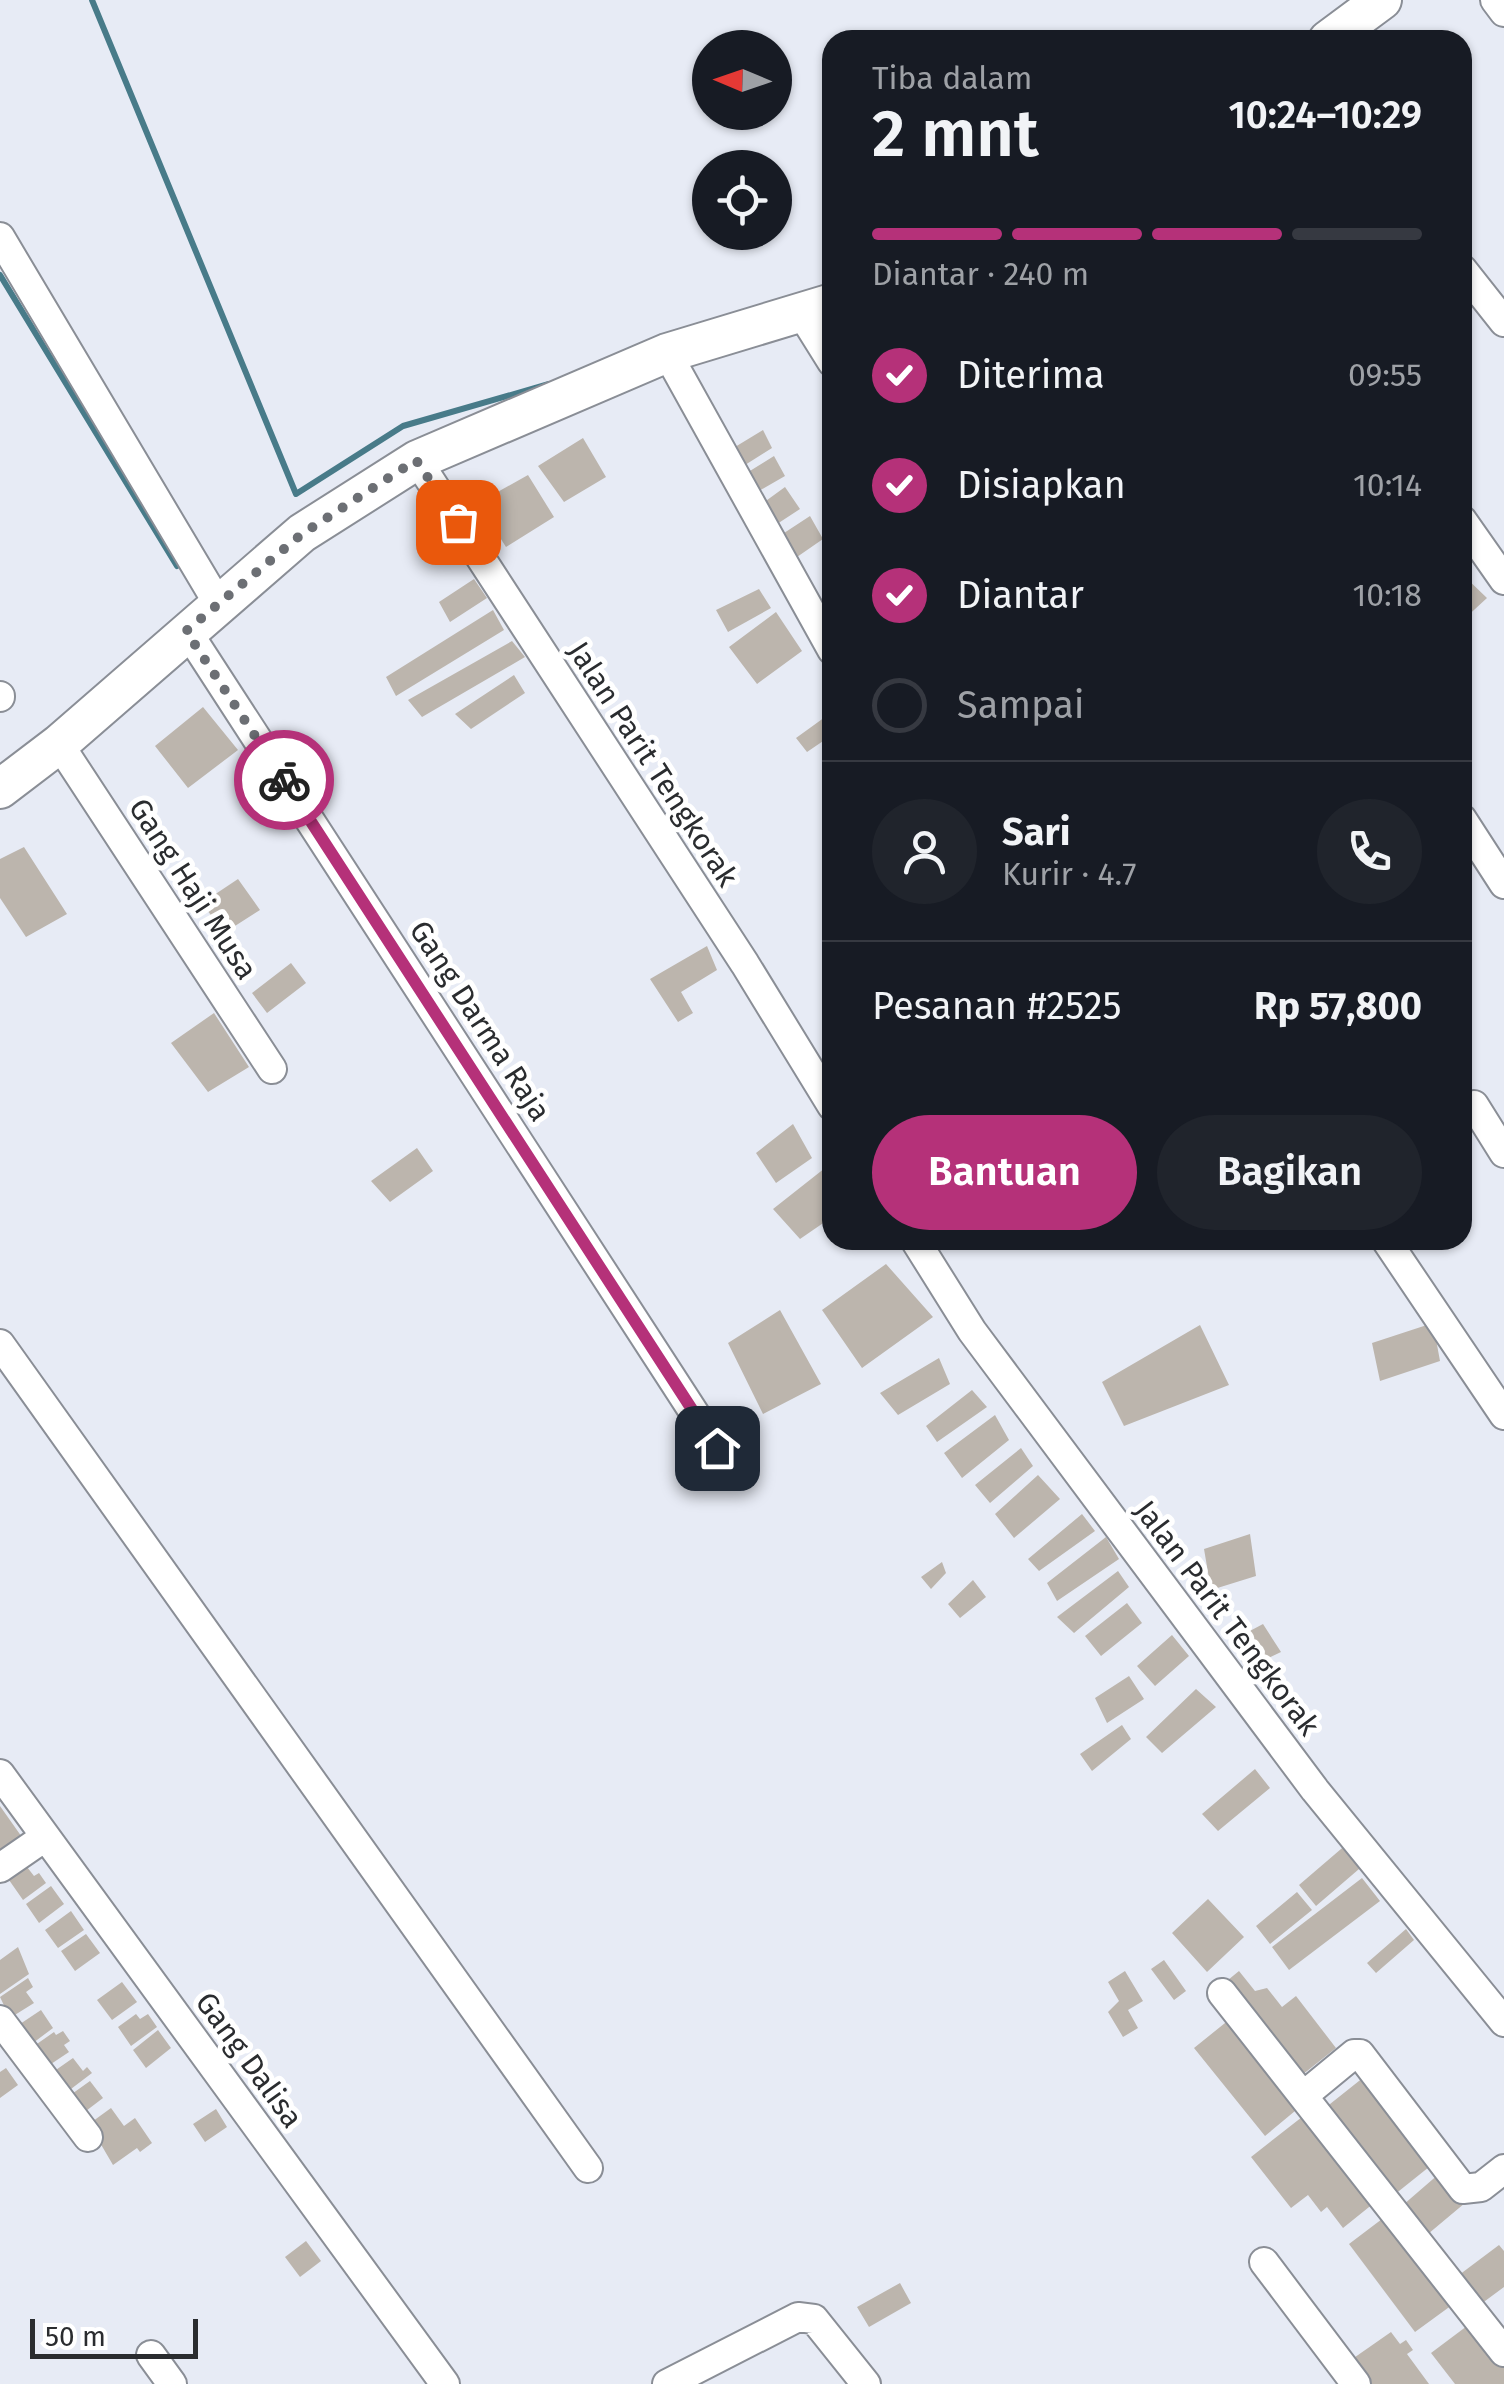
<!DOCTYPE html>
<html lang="id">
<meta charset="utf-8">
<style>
:root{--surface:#171b24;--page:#20242c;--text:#f1f3f6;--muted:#9ea1a6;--line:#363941;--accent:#b53179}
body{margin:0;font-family:"Fira Sans",sans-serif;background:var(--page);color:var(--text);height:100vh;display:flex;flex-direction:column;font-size:38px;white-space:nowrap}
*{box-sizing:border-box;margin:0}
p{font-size:32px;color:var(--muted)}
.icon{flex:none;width:55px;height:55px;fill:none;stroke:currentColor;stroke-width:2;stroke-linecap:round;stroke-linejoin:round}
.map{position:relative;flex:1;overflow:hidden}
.side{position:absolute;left:822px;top:30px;width:650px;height:1220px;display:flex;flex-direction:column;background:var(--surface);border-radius:30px;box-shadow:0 2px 8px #0004}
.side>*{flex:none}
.needle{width:65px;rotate:272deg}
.tools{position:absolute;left:692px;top:30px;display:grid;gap:20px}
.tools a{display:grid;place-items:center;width:100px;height:100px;border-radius:50%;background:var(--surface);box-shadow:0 2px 8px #0004;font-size:50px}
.scale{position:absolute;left:30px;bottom:25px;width:168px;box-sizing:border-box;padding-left:10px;border:5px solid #2a2c2f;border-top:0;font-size:28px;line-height:35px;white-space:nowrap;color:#2a2c2f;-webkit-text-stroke:8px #fff;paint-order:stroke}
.pin{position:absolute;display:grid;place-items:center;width:85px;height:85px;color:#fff;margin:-42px;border-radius:20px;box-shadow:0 5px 15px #0006}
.courier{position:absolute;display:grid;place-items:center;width:100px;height:100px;margin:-50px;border:8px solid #b53179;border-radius:50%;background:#fff;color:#222;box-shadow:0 2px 12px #0007}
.overview em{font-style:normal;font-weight:600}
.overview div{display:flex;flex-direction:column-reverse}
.overview{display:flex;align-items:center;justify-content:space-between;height:170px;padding:0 50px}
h1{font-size:65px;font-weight:600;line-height:75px}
.bar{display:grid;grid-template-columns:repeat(4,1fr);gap:15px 10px;align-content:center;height:120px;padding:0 50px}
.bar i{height:12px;border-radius:8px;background:var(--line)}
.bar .active{background:var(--accent)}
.bar p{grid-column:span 4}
.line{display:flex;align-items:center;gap:25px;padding:0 50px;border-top:2px solid var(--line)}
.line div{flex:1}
.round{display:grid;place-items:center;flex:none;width:105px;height:105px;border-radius:52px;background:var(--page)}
ol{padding:0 50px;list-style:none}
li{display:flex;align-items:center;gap:30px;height:110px}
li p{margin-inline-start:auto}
li .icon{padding:10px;border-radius:50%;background:var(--accent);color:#fff;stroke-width:4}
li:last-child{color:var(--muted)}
li i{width:55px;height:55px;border:5px solid var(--line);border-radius:50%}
.primary-button{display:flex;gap:20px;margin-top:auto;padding:20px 50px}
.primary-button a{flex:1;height:115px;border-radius:60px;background:var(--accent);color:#fff;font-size:40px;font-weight:600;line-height:115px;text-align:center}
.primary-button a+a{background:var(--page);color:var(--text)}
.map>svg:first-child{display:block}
</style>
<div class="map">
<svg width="1504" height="2384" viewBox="0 0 1504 2384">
<rect width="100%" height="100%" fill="#e7ebf5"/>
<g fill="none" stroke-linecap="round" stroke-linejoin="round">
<path stroke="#487b89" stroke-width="6" d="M92,0L296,494L403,426L549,384
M0,275L177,566"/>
</g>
<path fill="#bcb5ad" d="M763,430L772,448L745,465L735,447Z
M583,438L606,477L564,502L538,466Z
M774,456L785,476L757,492L745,474Z
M528,475L554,517L506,547L478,503Z
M785,487L800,509L774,526L759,506Z
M810,516L823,539L797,557L781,535Z
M1462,574L1487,598L1462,621Z
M474,579L487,598L450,622L439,602Z
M759,589L771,608L728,632L716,610Z
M493,610L504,630L396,696L386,677Z
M776,612L802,651L757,684L729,647Z
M512,641L525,657L422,717L408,700Z
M514,675L525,693L471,729L455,714Z
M203,707L238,750L188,788L155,746Z
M832,712V735L807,752L796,738Z
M24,847L67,914L26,937L0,898V859Z
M238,879L260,910L224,933L202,903Z
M707,946L717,970L681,992L693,1013L678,1022L650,979Z
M291,963L306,983L267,1013L252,993Z
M214,1013L249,1067L208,1092L171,1043Z
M793,1124L812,1158L776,1183L756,1153Z
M417,1148L433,1171L390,1202L371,1181Z
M825,1168L832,1179V1217L800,1239L773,1209Z
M886,1264L933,1317L862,1368L822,1310Z
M780,1310L821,1384L763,1414L728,1343Z
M1433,1323L1440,1361L1380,1381L1372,1343Z
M1200,1325L1229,1385L1124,1426L1102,1382Z
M939,1358L950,1384L898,1415L880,1393Z
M972,1390L987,1407L937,1442L926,1426Z
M995,1415L1009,1440L962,1478L944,1453Z
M1021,1448L1033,1466L990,1503L975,1485Z
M1038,1475L1060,1499L1014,1538L995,1514Z
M1082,1514L1095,1531L1039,1571L1028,1559Z
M1250,1534L1256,1576L1211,1590L1204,1549Z
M1106,1537L1119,1559L1057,1601L1047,1583Z
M942,1562L946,1573L931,1589L921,1577Z
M1118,1571L1129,1587L1074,1633L1057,1617Z
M973,1580L986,1597L960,1618L948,1604Z
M1127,1603L1142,1623L1101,1656L1085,1636Z
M1263,1624L1281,1652L1246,1669L1231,1641Z
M1172,1635L1189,1656L1155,1686L1137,1666Z
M1129,1676L1144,1699L1107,1723L1095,1698Z
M1196,1689L1216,1707L1162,1753L1146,1737Z
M1122,1725L1131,1739L1092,1771L1080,1754Z
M1255,1769L1270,1788L1218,1831L1202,1814Z
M0,1806L24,1840L0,1857Z
M1348,1843L1366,1863L1316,1906L1299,1885Z
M27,1867L34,1876L39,1873L46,1883L23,1900L9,1880Z
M1362,1878L1380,1901L1289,1970L1272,1947Z
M51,1886L64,1904L39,1923L26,1904Z
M1297,1892L1312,1910L1270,1944L1256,1926Z
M1208,1899L1244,1937L1207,1972L1172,1933Z
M71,1911L84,1930L58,1948L45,1930Z
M1406,1929L1414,1940L1376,1973L1367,1963Z
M86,1934L100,1953L75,1971L61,1951Z
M18,1947L29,1974L0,1994V1960Z
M1164,1960L1186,1991L1174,2000L1151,1969Z
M1125,1971L1143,2001L1128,2010L1138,2028L1123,2037L1108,2012L1119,2001L1108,1982Z
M1239,1971L1255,1991L1267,1988L1282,2007L1296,1996L1336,2048L1302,2075L1228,1980Z
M28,1978L33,1987L26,1992L34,2003L10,2018L0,1997Z
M122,1982L137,2002L112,2020L97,2000Z
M41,2010L53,2028L33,2043L20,2024Z
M136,2014L140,2019L148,2014L157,2027L131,2046L118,2027Z
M1230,2019L1301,2106L1265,2136L1194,2048Z
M158,2030L171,2048L146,2068L133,2050Z
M63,2031L70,2041L64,2045L69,2052L48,2066L34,2046L54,2032L56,2035Z
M73,2058L83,2071L87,2067L92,2073L67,2092L53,2072Z
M6,2068L18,2085L0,2098V2072Z
M1364,2077L1434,2163L1394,2195L1325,2108Z
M90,2081L103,2098L82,2114L69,2096Z
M111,2108L124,2126L135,2118L152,2143L140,2152L137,2148L113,2165L89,2124Z
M216,2109L227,2127L205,2142L193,2124Z
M1311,2110L1379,2199L1343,2228L1327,2207L1321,2212L1308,2195L1291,2208L1251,2157Z
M1440,2173L1465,2203L1428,2234L1403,2205Z
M1386,2216L1452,2305L1415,2332L1349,2244Z
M306,2241L321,2261L300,2277L285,2257Z
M1499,2245L1504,2251V2287L1481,2304L1459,2275Z
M900,2283L911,2303L869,2327L857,2307Z
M1471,2323L1504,2367V2384H1455L1431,2353Z
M1391,2332L1400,2344L1406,2340L1413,2350L1407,2354L1429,2384H1363L1348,2362Z"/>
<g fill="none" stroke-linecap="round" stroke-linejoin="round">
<defs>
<path id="street" d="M1495,0L1504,12
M0,237L219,605
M1462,269L1504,322
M802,314L832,362
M667,353L832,650
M417,460L745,964L832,1106
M1462,520L1504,580
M187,631L717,1448
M0,697V696
M59,744L272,1069
M1462,819L1504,884
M1474,1105L1504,1153
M915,1240L972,1331L1315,1790L1504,2022
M1386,1240L1504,1415
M0,1344L588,2168
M0,1774L445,2384
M0,1868L45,1837
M1222,1993L1504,2352
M0,2020L88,2137
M1303,2096L1354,2054H1360L1463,2189L1481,2187L1504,2169
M1264,2262L1356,2384
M151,2355L172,2384
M667,2384L798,2317L814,2319L866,2384"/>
<path id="secondary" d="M1328,40L1382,0
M0,789L59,744L302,533L417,460L667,353L832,303"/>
</defs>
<use href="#street" stroke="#8a8e96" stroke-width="32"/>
<use href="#secondary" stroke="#8a8e96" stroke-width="42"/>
<use href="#street" stroke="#fff" stroke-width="28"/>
<use href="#secondary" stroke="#fff" stroke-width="38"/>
</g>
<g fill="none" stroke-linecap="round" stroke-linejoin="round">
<path stroke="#6c6f74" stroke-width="10" stroke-dasharray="0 18" d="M284,780L186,631L302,534L416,460L458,522"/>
<path stroke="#b53179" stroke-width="12" d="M284,780L717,1448"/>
</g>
<g text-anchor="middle" stroke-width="10" stroke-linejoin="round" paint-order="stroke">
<g font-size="30" fill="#2a2c2f" stroke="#fff">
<text transform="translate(653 764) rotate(57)" y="10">Jalan Parit Tengkorak</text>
<text transform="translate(193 889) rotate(57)" y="10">Gang Haji Musa</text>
<text transform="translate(480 1021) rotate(57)" y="10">Gang Darma Raja</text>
<text transform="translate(1227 1618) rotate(53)" y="10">Jalan Parit Tengkorak</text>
<text transform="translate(249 2060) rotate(54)" y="10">Gang Dalisa</text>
</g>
</g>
</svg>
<div class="tools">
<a><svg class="needle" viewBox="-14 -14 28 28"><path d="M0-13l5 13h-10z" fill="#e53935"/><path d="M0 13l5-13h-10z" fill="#9ea1a6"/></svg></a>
<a><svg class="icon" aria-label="locate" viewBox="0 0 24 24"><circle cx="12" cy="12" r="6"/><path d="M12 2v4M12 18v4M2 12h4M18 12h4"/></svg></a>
</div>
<div class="scale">50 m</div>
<div class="pin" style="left:458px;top:522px;background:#ea580c"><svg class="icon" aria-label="bag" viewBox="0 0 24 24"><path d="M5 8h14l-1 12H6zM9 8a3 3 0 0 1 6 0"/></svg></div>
<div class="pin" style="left:717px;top:1448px;background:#1f2937"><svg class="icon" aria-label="home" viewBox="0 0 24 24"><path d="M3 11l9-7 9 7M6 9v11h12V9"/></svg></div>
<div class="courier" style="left:284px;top:780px"><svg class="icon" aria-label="bike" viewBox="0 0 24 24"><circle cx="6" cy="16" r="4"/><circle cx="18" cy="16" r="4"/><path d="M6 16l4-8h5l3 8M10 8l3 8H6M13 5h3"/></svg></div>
<section class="side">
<div class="overview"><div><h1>2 mnt</h1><p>Tiba dalam</p></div><em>10:24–10:29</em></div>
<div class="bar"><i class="active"></i><i class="active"></i><i class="active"></i><i></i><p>Diantar · 240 m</p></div>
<ol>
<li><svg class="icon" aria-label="check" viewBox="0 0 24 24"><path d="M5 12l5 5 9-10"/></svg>Diterima<p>09:55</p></li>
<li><svg class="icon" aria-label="check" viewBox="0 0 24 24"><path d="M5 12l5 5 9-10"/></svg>Disiapkan<p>10:14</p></li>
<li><svg class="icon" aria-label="check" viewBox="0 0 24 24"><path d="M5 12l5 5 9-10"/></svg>Diantar<p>10:18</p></li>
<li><i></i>Sampai</li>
</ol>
<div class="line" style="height:180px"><a class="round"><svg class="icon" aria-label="person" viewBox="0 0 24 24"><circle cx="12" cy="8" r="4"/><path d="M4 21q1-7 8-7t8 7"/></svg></a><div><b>Sari</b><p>Kurir · 4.7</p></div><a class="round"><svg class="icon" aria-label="phone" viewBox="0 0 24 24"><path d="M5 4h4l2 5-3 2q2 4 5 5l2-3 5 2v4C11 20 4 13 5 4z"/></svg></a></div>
<div class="line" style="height:130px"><div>Pesanan #2525</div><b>Rp 57,800</b></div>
<div class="primary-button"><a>Bantuan</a><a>Bagikan</a></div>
</section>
</div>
